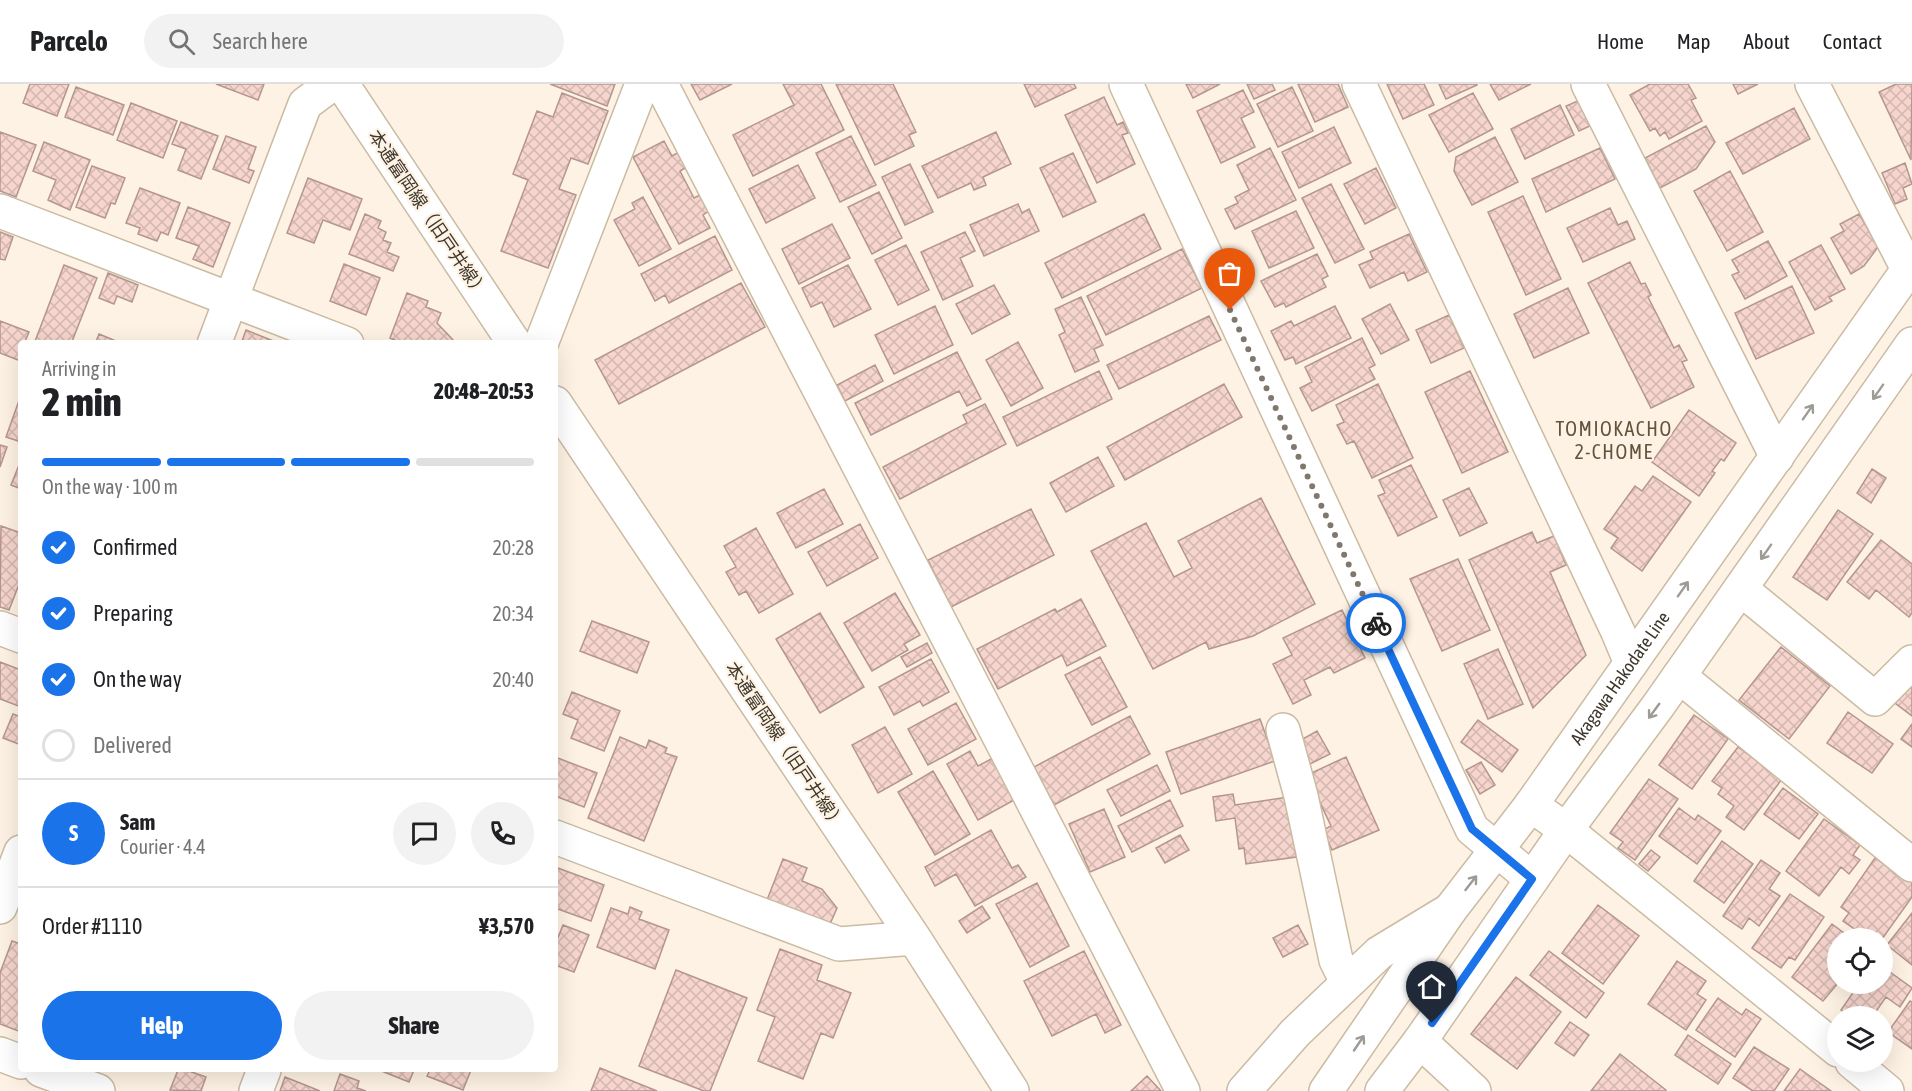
<!DOCTYPE html>
<meta charset="utf-8">
<style>
:root{--surface:#fff;--page:#f2f2f2;--text:#202124;--muted:#757577;--line:#e0e0e0;--accent:#1a73e8}
body{margin:0;font-family:"Asap Condensed","Noto Sans JP",sans-serif;background:var(--page);color:var(--text);height:100vh;display:flex;flex-direction:column;font-size:22px;white-space:nowrap}
*{box-sizing:border-box;margin:0}
p{font-size:20px;color:var(--muted)}
.icon{flex:none;width:33px;height:33px;fill:none;stroke:currentColor;stroke-width:2;stroke-linecap:round;stroke-linejoin:round}
.map{position:relative;flex:1;overflow:hidden}
.sheet{position:absolute;left:18px;top:256px;width:540px;height:732px;display:flex;flex-direction:column;background:var(--surface);border-radius:6px;box-shadow:0 6px 24px #0002}
.sheet>*{flex:none}
.buttons{position:absolute;left:1827px;top:844px;display:grid;gap:12px}
.buttons a{display:grid;place-items:center;width:66px;height:66px;border-radius:50%;background:var(--surface);box-shadow:0 6px 24px #0002;font-size:30px}
.pin{position:absolute;display:grid;place-items:center;width:51px;height:51px;color:#fff;margin:-62px -26px;border-radius:50% 50% 50% 0;rotate:-45deg;box-shadow:0 0 6px #0007}
.pin .icon{rotate:45deg}
.courier{position:absolute;display:grid;place-items:center;width:60px;height:60px;margin:-30px;border:4px solid #1a73e8;border-radius:50%;background:#fff;color:#222;box-shadow:0 2px 8px #0007}
.headline em{font-style:normal;font-weight:800}
.headline div{display:flex;flex-direction:column-reverse}
.headline{display:flex;align-items:center;justify-content:space-between;height:102px;padding:0 24px}
h1{font-size:39px;font-weight:800;line-height:45px}
.bar{display:grid;grid-template-columns:repeat(4,1fr);gap:9px 6px;align-content:center;height:72px;padding:0 24px}
.bar i{height:8px;border-radius:4px;background:var(--line)}
.bar .current{background:var(--accent)}
.bar p{grid-column:span 4}
.line{display:flex;align-items:center;gap:15px;padding:0 24px;border-top:2px solid var(--line)}
.line div{flex:1}
.round{display:grid;place-items:center;flex:none;width:63px;height:63px;border-radius:32px;background:var(--page)}
ol{padding:0 24px;list-style:none}
li{display:flex;align-items:center;gap:18px;height:66px}
li p{margin-inline-start:auto}
li .icon{padding:6px;border-radius:50%;background:var(--accent);color:#fff;stroke-width:4}
li:last-child{color:var(--muted)}
li i{width:33px;height:33px;border:3px solid var(--line);border-radius:50%}
.primary-button{display:flex;gap:12px;margin-top:auto;padding:12px 24px}
.primary-button a{flex:1;height:69px;border-radius:36px;background:var(--accent);color:#fff;font-size:24px;font-weight:800;line-height:69px;text-align:center}
.primary-button a+a{background:var(--page);color:var(--text)}
header{display:flex;align-items:center;gap:36px;box-sizing:border-box;height:84px;padding:0 30px;background:var(--surface);border-bottom:2px solid var(--line)}
header strong{font-size:28px}
nav{display:flex;gap:33px;margin-inline-start:auto;font-size:21px}
.search{width:420px;height:54px;background:var(--page);display:flex;align-items:center;gap:15px;box-sizing:border-box;padding:0 21px;border-radius:33px;color:var(--muted);font-size:22px}
.map>svg:first-child{display:block}
</style>
<header>
<strong>Parcelo</strong>
<div class="search"><svg class="icon" aria-label="search" viewBox="0 0 24 24"><circle cx="10" cy="10" r="6"/><path d="M15 15l6 6"/></svg>Search here</div>
<nav><a>Home</a><a>Map</a><a>About</a><a>Contact</a></nav>
</header>
<div class="map">
<svg width="1912" height="1007" viewBox="0 0 1912 1007">
<defs>
<pattern id="building-cross-hatch" width="8" height="8" patternUnits="userSpaceOnUse" patternTransform="scale(1.5)"><rect width="8" height="8" fill="#f5d5cd"/><path d="M0 0l8 8M0 8l8-8" fill="none" stroke="#d3b7b0"/></pattern>
</defs>
<rect width="100%" height="100%" fill="#fdf2e3"/>
<path fill="url(#building-cross-hatch)" stroke="#b4968f" stroke-width="1.5" d="M30,0H69L57,32L23,19Z
M216,0H264L258,16Z
M550,0H615L607,22Z
M691,0H732L700,16Z
M783,0H821L844,46L753,92L733,51L794,21Z
M836,0H893L916,48L909,51L914,62L875,81Z
M1024,0H1074L1076,4L1035,23Z
M1186,0H1220L1193,14Z
M1247,0H1272L1275,6L1254,15Z
M1298,0H1338L1348,23L1315,38Z
M1387,0H1424L1434,21L1403,35Z
M1439,0H1477V1L1446,15Z
M1490,0H1531L1499,16Z
M1650,0H1688L1696,14L1691,16L1702,37L1669,55L1665,48L1660,52L1655,44L1650,47L1630,11Z
M1733,0H1758L1738,10Z
M1896,0H1912L1911,76L1879,8Z
M76,3L124,21L113,51L65,33Z
M1292,3L1313,47L1278,63L1257,20Z
M1243,6L1254,28L1241,34L1255,63L1221,79L1197,27Z
M562,9L608,27L588,80L571,74L559,105L576,111L548,184L501,167L528,96L513,90L537,27L553,33Z
M1473,9L1493,45L1449,68L1429,31Z
M1104,13L1117,41L1123,38L1128,49L1122,51L1135,80L1097,99L1065,31Z
M1580,16L1592,41L1579,47L1566,22Z
M131,19L177,37L163,74L117,56Z
M1560,21L1574,51L1525,75L1511,45Z
M1794,24L1810,55L1743,90L1726,59Z
M181,38L218,52L201,95L178,86L186,65L172,60Z
M1706,42L1715,58L1696,85L1660,104L1645,74Z
M1334,43L1351,79L1299,104L1282,68Z
M0,48L36,61L16,113L0,107Z
M996,48L1011,80L983,93L986,101L974,106L971,99L938,114L922,82Z
M226,52L256,63L248,85L254,87L249,99L213,85Z
M851,52L876,101L840,118L816,69Z
M1495,53L1518,98L1472,121L1454,87L1456,73Z
M664,57L672,72L679,68L687,83L680,87L694,114L700,111L709,127L703,131L710,144L679,160L633,73Z
M44,58L90,76L70,126L48,116L56,96L33,87Z
M1270,64L1296,116L1235,145L1225,125L1238,119L1235,113L1249,106L1237,81Z
M1600,64L1615,95L1546,128L1532,95Z
M1073,69L1096,118L1063,133L1040,84Z
M1905,79L1912,100L1903,104L1907,115L1895,120L1882,89Z
M910,80L933,128L905,141L882,93Z
M798,81L815,114L766,139L749,105Z
M92,82L125,94L115,120L111,119L105,134L76,123Z
M1376,84L1396,124L1365,140L1344,100Z
M1730,87L1763,148L1727,167L1694,107Z
M308,94L362,115L350,146L323,136L314,159L287,149Z
M1331,100L1364,165L1335,179L1302,114Z
M140,104L180,119L168,151L161,148L157,157L138,150L140,144L126,139Z
M879,108L902,154L872,170L848,123Z
M1523,112L1561,195L1526,211L1488,128Z
M643,113L671,165L639,182L614,136L635,125L632,119Z
M1018,120L1022,129L1029,125L1039,147L984,172L970,141Z
M188,123L230,139L213,183L193,175L199,162L176,154Z
M1610,124L1618,141L1627,137L1635,155L1583,178L1567,144Z
M1296,127L1314,164L1269,184L1252,147Z
M365,130L381,137L378,144L386,148L383,156L391,159L387,168L399,173L393,187L349,170Z
M1144,130L1161,165L1062,214L1045,179Z
M1859,130L1878,163L1864,182L1851,190L1831,154L1844,147L1840,140Z
M832,140L850,174L799,200L782,165Z
M0,148L13,153L5,176L0,175Z
M965,148L975,167L960,174L973,202L943,216L921,168Z
M1409,150L1427,188L1408,197L1404,188L1370,204L1359,181L1373,175L1370,168Z
M715,152L732,186L669,219L665,211L655,217L641,190Z
M1768,157L1787,192L1745,215L1732,191L1739,188L1732,176Z
M906,161L929,206L898,221L875,176Z
M1821,161L1845,205L1829,213L1832,217L1815,226L1789,178Z
M1182,165L1202,204L1106,251L1087,212Z
M1317,170L1328,192L1322,195L1326,203L1286,223L1284,219L1275,223L1261,197Z
M1630,178L1641,200L1645,199L1651,211L1648,213L1674,264L1679,261L1687,276L1682,278L1694,303L1651,324L1588,199Z
M344,180L380,194L366,231L330,217Z
M64,181L97,194L71,260H34Z
M848,181L871,225L834,243L822,218L811,223L802,204Z
M108,189L138,201L132,218L117,212L114,220L99,214Z
M741,199L765,243L619,320L595,276Z
M994,201L1010,230L972,250L956,220Z
M1792,202L1814,249L1756,275L1735,229Z
M1568,204L1589,249L1534,274L1514,230Z
M407,209L428,217L426,223L441,229L437,239L453,256L451,260H404L390,254Z
M1081,213L1103,261L1094,265L1099,277L1075,288L1059,251L1065,248L1055,225Z
M1390,220L1409,256L1381,270L1362,235Z
M935,222L953,261L894,290L875,251Z
M1335,222L1351,254L1296,280L1293,273L1285,276L1271,247L1291,237L1294,242Z
M1449,231L1464,264L1431,279L1416,246Z
M1209,232L1221,256L1119,305L1107,281Z
M0,237L29,248L24,260H21V268L18,276L0,269Z
M246,246L281,260H241Z
M99,250L123,260H95Z
M1362,254L1375,281L1369,284L1375,295L1312,327L1300,304L1312,298L1305,283Z
M1018,258L1043,304L1011,322L986,276Z
M957,268L981,315L967,322L959,307L871,351L855,319Z
M875,281L883,297L845,317L837,301Z
M1099,287L1112,315L1017,362L1003,333Z
M1470,287L1508,368L1462,389L1425,308Z
M1224,300L1242,333L1125,396L1107,363Z
M1378,300L1413,374L1372,394L1354,357L1347,360L1337,341L1344,338L1336,321Z
M21,311V358L6,353Z
M985,320L1006,360L900,415L883,383L967,339L963,331Z
M1689,326L1736,359L1724,377L1721,375L1712,387L1715,389L1699,412L1652,378Z
M0,361L7,363L0,383Z
M1098,373L1114,402L1066,428L1050,399Z
M21,376V405L11,401Z
M1411,381L1437,433L1398,452L1378,412L1385,409L1379,396Z
M1872,385L1886,394L1871,419L1857,409Z
M1653,392L1691,418L1642,487L1611,464L1618,454L1604,445L1635,402L1642,407Z
M1469,404L1487,439L1460,452L1443,416Z
M824,405L843,440L796,464L777,429Z
M1261,414L1315,520L1253,552L1209,565L1206,558L1153,585L1091,467L1146,439L1174,493L1192,484L1178,457Z
M1031,425L1054,471L951,523L928,476Z
M1838,426L1873,450L1827,516L1793,493Z
M860,440L878,474L827,502L808,468Z
M1,442L21,449V495L9,526L0,523Z
M756,444L793,510L759,529L746,507L739,511L726,488L736,483L724,462Z
M1532,448L1537,459L1554,452L1566,481L1550,488L1586,571L1533,624L1469,476Z
M1881,456L1912,480V529L1909,533L1876,506L1869,515L1847,498Z
M1458,475L1490,546L1442,567L1410,495Z
M895,509L920,551L904,560L908,566L872,587L844,539Z
M1081,515L1106,562L1067,582L1062,571L998,605L977,565L1055,525L1057,528Z
M1342,526L1365,574L1334,589L1330,583L1304,596L1311,611L1293,620L1273,580L1292,571L1283,554Z
M820,529L864,603L820,629L776,555Z
M592,537L649,558L637,589L580,567Z
M927,559L932,569L907,583L901,573Z
M1781,563L1830,602L1789,655L1739,616Z
M1498,565L1523,620L1488,635L1464,580Z
M1100,573L1127,623L1092,641L1065,591Z
M931,575L949,608L923,622L920,617L894,631L879,603Z
M0,578L21,586V623L0,615Z
M1912,597V632L1895,619Z
M572,608L620,627L604,667L571,654L578,636L563,630Z
M956,619L976,655L928,681L908,645Z
M1848,628L1893,660L1872,689L1827,659Z
M13,630L21,633V661L3,654Z
M1694,631L1728,655L1692,705L1659,681Z
M1130,632L1150,670L1054,721L1034,683Z
M1260,635L1275,677L1181,710L1166,668Z
M1478,636L1518,666L1502,688L1461,658Z
M1912,640V663L1901,655Z
M885,643L912,690L878,709L852,661Z
M1317,647L1330,670L1304,683L1292,661Z
M620,653L646,664L649,656L667,664L665,669L677,673L644,757L588,734Z
M1738,663L1782,695L1744,746L1726,733L1734,722L1718,710L1722,704L1712,697Z
M970,667L978,682L993,674L1016,715L978,736L947,680Z
M555,673L597,689L584,723L555,712Z
M1346,673L1379,746L1332,766L1323,746L1331,742L1307,691Z
M1481,678L1495,701L1480,710L1466,686Z
M1157,681L1170,707L1121,732L1107,706Z
M933,687L970,750L935,771L898,708Z
M1649,695L1678,715L1635,776L1618,764L1623,758L1610,749Z
M1783,704L1818,730L1799,755L1764,730Z
M1233,710L1235,721L1288,713L1296,773L1246,780L1244,764L1239,765L1235,734L1216,737L1213,713Z
M1170,716L1183,742L1132,768L1118,742Z
M1679,724L1695,736L1698,731L1721,747L1697,780L1659,752Z
M1104,725L1125,773L1090,788L1069,740Z
M1824,735L1860,761L1853,771L1860,776L1849,790L1841,783L1819,812L1786,787Z
M991,746L1012,784L1018,781L1026,793L975,822L956,790L935,802L925,783Z
M1180,751L1189,766L1165,779L1156,764Z
M1722,757L1753,780L1724,819L1694,797Z
M1651,766L1660,773L1648,787L1639,780Z
M1875,774L1912,799V813L1882,855H1869L1843,837L1849,829L1841,823Z
M783,775L807,784L802,797L822,805L837,824L830,840L767,816Z
M1761,776L1780,789L1769,805L1780,812L1759,842L1749,834L1742,845L1723,832Z
M555,783L604,801L591,837L555,824Z
M1037,799L1069,862L1030,883L996,820Z
M1790,810L1824,833L1795,876L1789,873L1781,884L1752,864Z
M1598,821L1639,852L1603,900L1562,869Z
M982,822L990,834L967,849L959,837Z
M630,823L642,828L639,835L669,846L655,885L597,863L611,824L628,830Z
M1912,829V881L1887,861Z
M1832,840L1852,855H1838V899L1823,917L1792,893Z
M563,841L589,851L574,888L555,881V861Z
M1298,841L1308,860L1283,873L1273,854Z
M12,857L21,860V948L0,940V889Z
M780,865L822,881L817,896L851,909L833,954L821,949L803,995L758,977L775,933L757,926Z
M1084,867L1121,941L1105,949L1096,930L1052,952L1024,897Z
M1549,867L1604,909L1586,934L1530,891Z
M1677,877L1706,897L1697,910L1706,916L1686,946L1648,920Z
M1883,883L1912,904L1900,923L1886,913L1872,933H1850L1841,926L1859,900H1882Z
M676,886L747,914L710,1007H704L639,982Z
M1516,893L1561,928L1517,985L1471,950Z
M1718,914L1742,931L1746,925L1761,935L1735,973L1696,946Z
M1910,917L1912,918V965L1888,948Z
M1570,938L1589,951L1574,972L1555,959Z
M1688,951L1731,980L1718,1000L1675,971Z
M1754,963L1789,985L1774,1007H1753L1733,994Z
M1620,970L1666,1006L1665,1007H1591Z
M600,984L657,1007H591Z
M1800,985L1831,1007H1784Z
M178,986H186L206,993L201,1007L170,1006Z
M379,986H414L409,998Z
M430,986H471L463,1006L427,992Z
M340,990L359,997L357,1004L366,1007H334Z
M1147,992L1161,1007H1131Z
M285,993L320,1007H280Z"/>
<g fill="none" stroke-linecap="round" stroke-linejoin="round">
<defs>
<path id="minor" d="M342,0L515,260
M661,0L1183,1007
M1126,0L1472,745L1532,795
M1359,0L1618,548L1631,579
M1588,0L1777,373
M1812,0L1908,185
M0,127L347,260
M214,260L305,20L332,0
M541,260L642,0
M555,319L914,854L1012,1007
M1741,505L1875,615L1912,578
M0,544L21,552
M1679,592L1912,781
M1283,646L1301,712L1336,876L1347,898
M1531,721L1566,746L1838,966
M555,753L839,860L914,854
M0,823L21,768
M1420,957L1474,1007
M0,970L21,978
M1852,978L1887,1007
M41,986L98,1007
M256,1007L264,986
M1244,1007L1295,949L1379,869L1450,826"/>
<g id="major">
<path id="s1" d="M1326,1007L1450,826L1531,721L1912,180"/>
<path d="M1382,1007L1420,957L1566,746L1658,622L1912,260"/>
</g>
</defs>
<use href="#minor" stroke="#cbbba3" stroke-width="36"/>
<use href="#major" stroke="#cbbba3" stroke-width="36"/>
<use href="#minor" stroke="#fff" stroke-width="33"/>
<use href="#major" stroke="#fff" stroke-width="33"/>
</g>
<defs><path id="oneway-shaft" d="M-6 0H5M1.5-3L5.5 0L1.5 3" fill="none" stroke-width="1.6" stroke-linecap="round" stroke-linejoin="round" transform="scale(1.5)"/></defs>
<g stroke="#9e9b96">
<use href="#oneway-shaft" transform="translate(1878 308) rotate(125)"/>
<use href="#oneway-shaft" transform="translate(1808 328) rotate(-55)"/>
<use href="#oneway-shaft" transform="translate(1766 468) rotate(125)"/>
<use href="#oneway-shaft" transform="translate(1683 505) rotate(-55)"/>
<use href="#oneway-shaft" transform="translate(1654 627) rotate(126)"/>
<use href="#oneway-shaft" transform="translate(1471 799) rotate(-52)"/>
<use href="#oneway-shaft" transform="translate(1359 959) rotate(-56)"/>
</g>
<g fill="none" stroke-linecap="round" stroke-linejoin="round">
<path stroke="#81786d" stroke-width="6" stroke-dasharray="0 10.8" d="M1230,226L1376,539"/>
<path stroke="#1a73e8" stroke-width="8" d="M1376,539L1472,745L1532,795L1432,939"/>
</g>
<g text-anchor="middle" stroke-width="4.5" stroke-linejoin="round" paint-order="stroke">
<g font-size="18" fill="#3e372d" stroke="#fdf2e3">
<text transform="translate(428 130) rotate(56)" y="6">本通富岡線（旧戸井線）</text>
<text dy="6" stroke="none"><textPath href="#s1" startOffset="507">Akagawa Hakodate Line</textPath></text>
<text transform="translate(785 662) rotate(56)" y="6">本通富岡線（旧戸井線）</text>
</g>
<g font-size="20" letter-spacing="1.5" fill="#62533e" stroke="#fdf2e3">
<text x="1614" y="352">TOMIOKACHO<tspan x="1614" dy="23">2-CHOME</tspan></text>
</g>
</g>
</svg>
<div class="buttons">
<a><svg class="icon" aria-label="locate" viewBox="0 0 24 24"><circle cx="12" cy="12" r="6"/><path d="M12 2v4M12 18v4M2 12h4M18 12h4"/></svg></a>
<a><svg class="icon" aria-label="layers" viewBox="0 0 24 24"><path d="M12 4l9 5-9 5-9-5zM3 14l9 5 9-5"/></svg></a>
</div>
<div class="pin" style="left:1230px;top:226px;background:#ea580c"><svg class="icon" aria-label="bag" viewBox="0 0 24 24"><path d="M5 8h14l-1 12H6zM9 8a3 3 0 0 1 6 0"/></svg></div>
<div class="pin" style="left:1432px;top:939px;background:#1f2937"><svg class="icon" aria-label="home" viewBox="0 0 24 24"><path d="M3 11l9-7 9 7M6 9v11h12V9"/></svg></div>
<div class="courier" style="left:1376px;top:539px"><svg class="icon" aria-label="bike" viewBox="0 0 24 24"><circle cx="6" cy="16" r="4"/><circle cx="18" cy="16" r="4"/><path d="M6 16l4-8h5l3 8M10 8l3 8H6M13 5h3"/></svg></div>
<section class="sheet">
<div class="headline"><div><h1>2 min</h1><p>Arriving in</p></div><em>20:48–20:53</em></div>
<div class="bar"><i class="current"></i><i class="current"></i><i class="current"></i><i></i><p>On the way · 100 m</p></div>
<ol>
<li><svg class="icon" aria-label="check" viewBox="0 0 24 24"><path d="M5 12l5 5 9-10"/></svg>Confirmed<p>20:28</p></li>
<li><svg class="icon" aria-label="check" viewBox="0 0 24 24"><path d="M5 12l5 5 9-10"/></svg>Preparing<p>20:34</p></li>
<li><svg class="icon" aria-label="check" viewBox="0 0 24 24"><path d="M5 12l5 5 9-10"/></svg>On the way<p>20:40</p></li>
<li><i></i>Delivered</li>
</ol>
<div class="line" style="height:108px"><b class="round" style="background:var(--accent);color:#fff">S</b><div><b>Sam</b><p>Courier · 4.4</p></div><a class="round"><svg class="icon" aria-label="chat" viewBox="0 0 24 24"><path d="M4 5h16v11H9l-5 4z"/></svg></a><a class="round"><svg class="icon" aria-label="phone" viewBox="0 0 24 24"><path d="M5 4h4l2 5-3 2q2 4 5 5l2-3 5 2v4C11 20 4 13 5 4z"/></svg></a></div>
<div class="line" style="height:78px"><div>Order #1110</div><b>¥3,570</b></div>
<div class="primary-button"><a>Help</a><a>Share</a></div>
</section>
</div>
